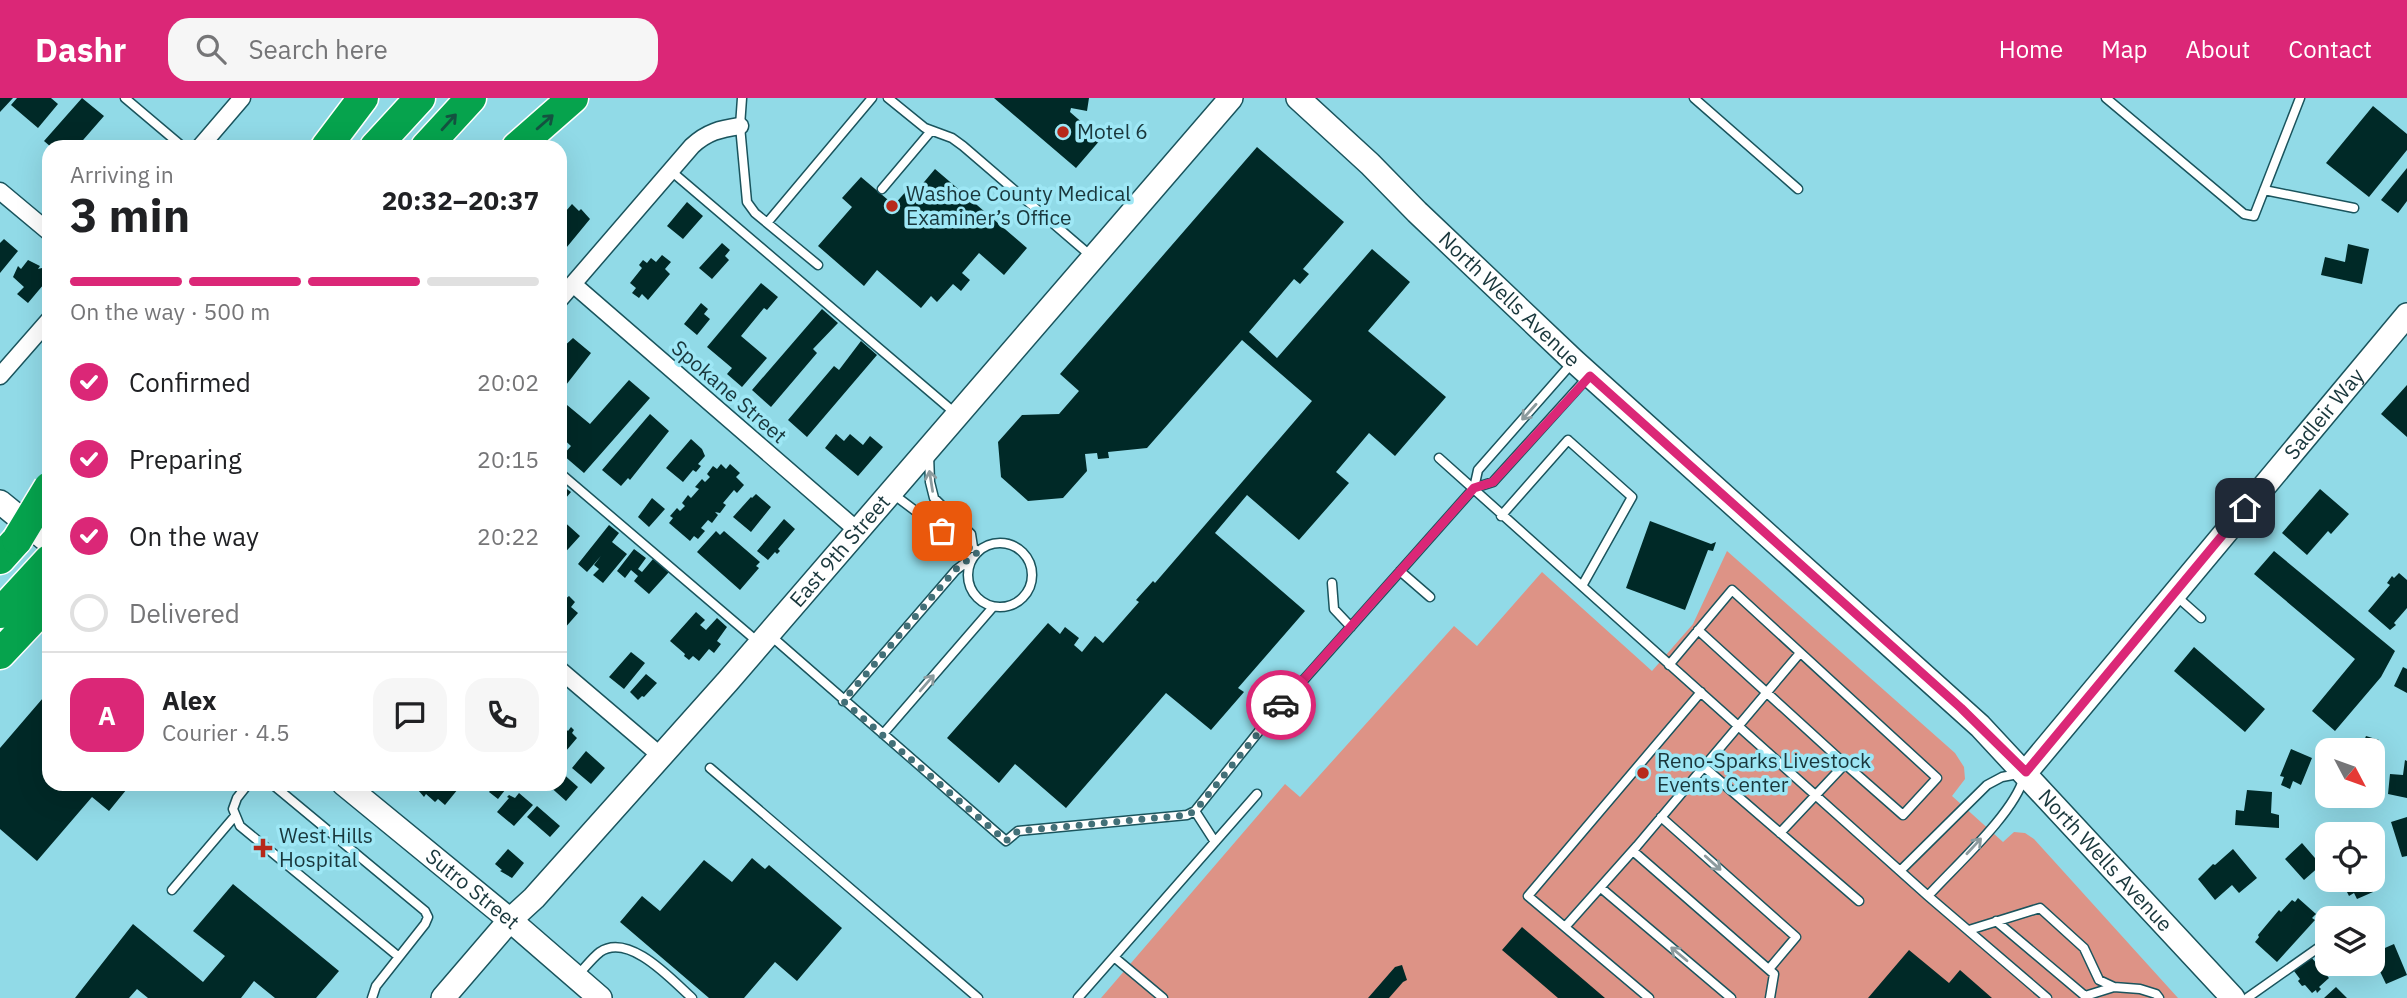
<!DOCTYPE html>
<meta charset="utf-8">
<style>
:root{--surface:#fff;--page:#f6f6f6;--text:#202124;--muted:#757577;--line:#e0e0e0;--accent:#db2777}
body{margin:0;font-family:"IBM Plex Sans",sans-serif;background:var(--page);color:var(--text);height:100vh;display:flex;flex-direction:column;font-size:26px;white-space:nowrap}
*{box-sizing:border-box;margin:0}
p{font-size:23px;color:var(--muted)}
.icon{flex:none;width:38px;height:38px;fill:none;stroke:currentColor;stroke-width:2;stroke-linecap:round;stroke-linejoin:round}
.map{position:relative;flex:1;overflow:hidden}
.details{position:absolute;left:42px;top:42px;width:525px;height:651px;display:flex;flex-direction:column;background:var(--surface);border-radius:21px;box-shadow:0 7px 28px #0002}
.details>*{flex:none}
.needle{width:46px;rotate:131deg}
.controls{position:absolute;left:2315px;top:640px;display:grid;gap:14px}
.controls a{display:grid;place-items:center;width:70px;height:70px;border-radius:14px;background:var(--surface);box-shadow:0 7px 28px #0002;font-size:35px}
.pin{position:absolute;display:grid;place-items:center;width:60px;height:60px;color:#fff;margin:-30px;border-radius:14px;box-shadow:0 4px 10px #0006}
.courier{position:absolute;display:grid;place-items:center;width:70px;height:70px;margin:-35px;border:5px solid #db2777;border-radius:50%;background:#fff;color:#222;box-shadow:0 2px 9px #0007}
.head em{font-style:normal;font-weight:700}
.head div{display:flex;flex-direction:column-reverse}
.head{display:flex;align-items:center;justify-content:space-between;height:119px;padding:0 28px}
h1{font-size:46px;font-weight:700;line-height:52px}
.bar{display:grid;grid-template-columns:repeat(4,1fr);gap:10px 7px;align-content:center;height:84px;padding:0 28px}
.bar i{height:9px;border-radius:5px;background:var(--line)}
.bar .active{background:var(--accent)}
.bar p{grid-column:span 4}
.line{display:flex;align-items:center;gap:18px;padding:0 28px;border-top:2px solid var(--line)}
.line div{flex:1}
.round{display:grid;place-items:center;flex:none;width:74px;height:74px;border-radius:21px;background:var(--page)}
ol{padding:0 28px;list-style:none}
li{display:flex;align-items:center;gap:21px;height:77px}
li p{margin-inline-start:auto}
li .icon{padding:7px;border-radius:50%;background:var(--accent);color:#fff;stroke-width:4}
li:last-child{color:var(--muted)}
li i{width:38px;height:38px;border:4px solid var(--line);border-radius:50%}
header{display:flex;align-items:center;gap:42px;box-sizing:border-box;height:98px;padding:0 35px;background:var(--accent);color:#fff}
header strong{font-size:33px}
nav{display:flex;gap:38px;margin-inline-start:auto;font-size:24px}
.search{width:490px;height:63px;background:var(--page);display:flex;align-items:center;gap:18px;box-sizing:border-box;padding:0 24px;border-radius:21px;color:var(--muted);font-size:26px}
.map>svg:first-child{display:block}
</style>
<header>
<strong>Dashr</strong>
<div class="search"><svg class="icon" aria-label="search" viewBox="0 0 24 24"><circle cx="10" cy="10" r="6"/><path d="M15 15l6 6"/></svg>Search here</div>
<nav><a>Home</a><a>Map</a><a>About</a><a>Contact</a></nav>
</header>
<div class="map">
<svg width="2407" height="900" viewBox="0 0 2407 900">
<rect width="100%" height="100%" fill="#91dae7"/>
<path fill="#dd9386" d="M1727,453L1955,655L1964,669L1965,681L1952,698L2003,744L2014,734L2025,735L2034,741L2178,900H1101L1285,686L1300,699L1454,528L1477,548L1542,474L1652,573L1693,526Z"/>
<path fill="#002927" d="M0,0H13L0,14Z
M17,0H51L58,6L38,30L11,7Z
M82,0L104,18L77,49H51L44,43Z
M994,0H1089L1087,13L1071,10L1070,14L1101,41L1076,70Z
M2373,8L2407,36V52L2369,99L2326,65Z
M1257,49L1344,124L1303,171L1309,176L1300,186L1294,181L1249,234L1277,260L1372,151L1410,184L1368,233L1446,299L1395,358L1369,335L1336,374L1349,385L1299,442L1247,397L1215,435L1305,513L1238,590L1244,594L1211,632L1166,595L1066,710L1015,666L999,685L947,640L1048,525L1060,536L1065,529L1079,540L1074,547L1082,554L1095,538L1103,545L1139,504L1136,502L1153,483L1155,485L1312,303L1242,242L1147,350L1108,354L1109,360L1098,361L1097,355L1085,356L1087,373L1063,400L1028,403L1001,379L998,344L1022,317L1059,316L1079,293L1060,276Z
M2407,70V103L2398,115L2381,102Z
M935,71L1027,150L1004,177L979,155L962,175L970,182L961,193L953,186L937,204L931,198L921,210L877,172L864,188L818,148L852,109L842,100L861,79L894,107L908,91L914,96Z
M687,104L703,118L683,141L667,128Z
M572,106L579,113L581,111L590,121L562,155L560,153V120Z
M4,141L18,153L0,175V145Z
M722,145L730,152L725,158L729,162L712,181L699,170Z
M2348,146L2369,151L2362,186L2321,177L2325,159L2345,164Z
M662,157L671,164L665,171L670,176L648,202L642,196L639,200L632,195L636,190L630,185L642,170L639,167L643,162L647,165L651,160L656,164Z
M28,162L40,168L38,171L42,170L47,175L46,176L49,180L28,205L17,196L24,189L13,179L18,168L21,171Z
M761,185L778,199L767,212L764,210L741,238L767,260L742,289L727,276L732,270L707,249Z
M701,205L708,211L704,216L710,221L697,237L684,226Z
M822,211L838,225L813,251L817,255L771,309L752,292Z
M573,240L591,255L566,287L564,285L560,290V252Z
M861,243L877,257L807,339L788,322L834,268L839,272Z
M629,282L650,300L584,375L563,357L571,348L560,338V315L567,307L590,326Z
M2407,287V339L2381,316Z
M650,316L669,333L630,382L628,380L621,388L602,372Z
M836,336L844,343L850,336L863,347L870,338L883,349L858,378L825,350Z
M691,341L702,351L705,358L698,366L701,368L696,374L693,372L683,384L666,370Z
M721,366L726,371L730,366L740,375L736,379L744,387L737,395L734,392L723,405L726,407L720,415L715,414L718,417L712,425L708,422L701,430L705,433L698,441L694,438L690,443L669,425L673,420L670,418L677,410L680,413L685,408L682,405L688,397L691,400L699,391L695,389L702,381L705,384L710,379L707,376L713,368L717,371Z
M560,386L571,394L560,407Z
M2320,391L2349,416L2331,436L2328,433L2307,457L2282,435Z
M756,396L771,409L751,434L733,419L751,399L752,400Z
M652,400L665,411L649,429L638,419Z
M560,420L580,438L560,460Z
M784,421L795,431L778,451L780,453L777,456L775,454L768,462L757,453Z
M1650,423L1711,446L1716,444L1713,453L1708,452L1685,512L1626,490Z
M609,427L619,435L612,444L627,456L603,485L593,477L599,471L594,467L601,458L587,474L578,466Z
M716,433L720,437L724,433L760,464L756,468L759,470L740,492L697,454Z
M634,451L646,460L638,471L642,474L653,461L669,474L649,496L634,483L638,478L631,472L625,480L617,473Z
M2274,453L2395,553L2381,579L2335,633L2312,613L2355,561L2254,476Z
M2399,475L2407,482V510L2394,525L2396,527L2390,532L2368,513L2390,487L2387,485L2392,478L2394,480Z
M569,498L575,504L571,509L578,515L564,531L560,527V505Z
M696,514L705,522L700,527L706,532L717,520L727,529L717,543L721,546L714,555L709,551L699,563L693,558L689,562L684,558L685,556L670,543Z
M2194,549L2265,611L2245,634L2174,573Z
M631,554L645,565L624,591L609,579Z
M2403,569L2407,571V595L2394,588Z
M646,576L657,585L644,599L642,598L638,602L630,594Z
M49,593V686H131L109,713L92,699L37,763L0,731V650Z
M560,626L568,633L571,629L574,632L572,635L577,640L560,660Z
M2366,638L2379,642L2376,648L2364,643Z
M2374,650L2379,651V665L2373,664Z
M2291,651L2312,660L2301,687L2293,683L2290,691L2281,687L2284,679L2280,678Z
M586,653L605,670L591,686L572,670Z
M2405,662L2407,663V700L2388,696L2390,676L2403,677Z
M560,673L578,689L566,703L547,686H560Z
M413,686H453L458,691L445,707L438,701L435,704L426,696L424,699Z
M496,686L509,687L498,701L489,694Z
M2247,692L2272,694L2271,715L2279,717V730L2235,727L2236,712L2244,713Z
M519,695L533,707L514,728L497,714L509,700L507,699L509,697L515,700Z
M537,708L560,728L550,739L527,719Z
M2407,719V758L2402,759L2391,724Z
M2302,745L2321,767L2304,782L2285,761Z
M508,751L524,765L512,780L500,773L502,772L495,766Z
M2233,751L2257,780L2239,795L2232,787L2215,802L2198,781L2213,766L2215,767Z
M752,760L765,771L769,767L842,830L797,883L775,864L744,900H709L620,824L642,798L660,813L704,762L732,784Z
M2341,782H2367L2373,794L2357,801L2354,795L2349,798Z
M233,786L339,873L316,900H275L254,883L241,900H148L137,891L129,900H75L133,826L203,884L225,858L193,833Z
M2298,800L2316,816L2312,820L2315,822L2277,864L2255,844L2259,839L2258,837L2279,812L2281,814L2292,802L2295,804Z
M1522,829L1605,900H1558L1502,852Z
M2394,846L2407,877L2386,886L2374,861L2380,858L2378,853Z
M1909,852L1949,885L1960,872L1992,900H1868Z
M2311,859L2329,880L2319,889L2321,891L2317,895L2316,892L2312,895L2305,887L2302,888L2298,883L2300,881L2294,873Z
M1402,867L1407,882L1403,884L1389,900H1368L1395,869Z
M2336,889L2347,900H2324Z"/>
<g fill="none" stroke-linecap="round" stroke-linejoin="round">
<defs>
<path id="lane" d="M125,0L183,49
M742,0L740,28L747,104L755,115L818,167
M888,0L925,30L952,40L963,48L1091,158
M1694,0L1798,91
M2106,0L2244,116L2254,118L2300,0
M671,73L955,315
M882,91L931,33
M2264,92L2354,110
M767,125L872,0
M929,357L930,384L934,400L971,436L973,449L978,454
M1439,360L1928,798L2047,900
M560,375L758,544
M1474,390L1493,384L1588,279
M893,396L942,433L957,453L973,449
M1501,418L1568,342L1632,399L1582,488
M968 477a32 32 0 1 1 64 0a32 32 0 1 1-64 0Z
M1400,473L1430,499
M1332,485L1334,511L1351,529
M2175,497L2201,520
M1698,532L1845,666
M771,538L1006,743L1018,733L1187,717L1195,713L1215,744
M1669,567L1732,492L1937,680L1903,717L1845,666L1780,735
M843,603L956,472L972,460
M883,636L993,509
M1704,669L1859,803
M710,670L978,900
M248,686L237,700L233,711L240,728L399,859
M272,686L425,813L428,819L425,826L376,888L372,900
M1195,713L1268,622L1474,390L1478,372L1572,265
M1661,719L1796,839L1769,871
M1633,753L1774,876L1770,900
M1900,773L1987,687L2002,679L2018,676
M1601,790L1731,900
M172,792L235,718
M1928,798C1955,768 2014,716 2024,679
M2366,821L2368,820
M1996,823L2085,898L2114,889
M1565,829L1637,748L1800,555
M1969,832L2040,810L2084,850L2099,882L2114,889L2140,891L2156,896L2159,900
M1114,859L1163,900
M577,878C584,871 592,860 600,854C629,834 672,882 692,900
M1078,900L1257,696
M1649,900L1528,798L1701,594
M2247,900L2328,843"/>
<path id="street" d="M200,49L242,0
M0,93L49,134
M573,186L858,433
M560,201L692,48C707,34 720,31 740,28
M0,278L49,222
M560,572L661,658"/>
<g id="secondary">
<path id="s1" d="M1298,0L1370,66L1417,114L1574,263L1980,628L2233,900"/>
<path d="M0,404L49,444"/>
<path id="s2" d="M2026,674L2407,217"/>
<path id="s3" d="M344,686L510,822L600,900"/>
<path id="s4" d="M443,900L510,822L534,800L728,583L1231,0"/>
</g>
<path id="highway" d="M326,49L363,0
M375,49L420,0
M426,49L471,0
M517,49L573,0
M0,461L17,442
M0,515L49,462
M0,556L49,504"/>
</defs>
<use href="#lane" stroke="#1a545d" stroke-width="11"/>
<use href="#street" stroke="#1a545d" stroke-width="19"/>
<use href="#secondary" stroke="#1a545d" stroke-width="26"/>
<use href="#highway" stroke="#fff" stroke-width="33"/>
<use href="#lane" stroke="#fff" stroke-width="8"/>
<use href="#street" stroke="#fff" stroke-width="16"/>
<use href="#secondary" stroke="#fff" stroke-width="23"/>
<use href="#highway" stroke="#06a34d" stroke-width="30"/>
<defs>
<path id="highway-bridge" d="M17,442L49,389"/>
</defs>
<use href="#highway-bridge" stroke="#fff" stroke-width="33" stroke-linecap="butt"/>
<use href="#highway-bridge" stroke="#06a34d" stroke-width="30"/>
</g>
<defs><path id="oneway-shaft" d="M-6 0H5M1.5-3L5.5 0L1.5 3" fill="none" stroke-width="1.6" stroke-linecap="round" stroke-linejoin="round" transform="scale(1.75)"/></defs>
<g stroke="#145240">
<use href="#oneway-shaft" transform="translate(449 24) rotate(-48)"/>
<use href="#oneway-shaft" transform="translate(545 24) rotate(-41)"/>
</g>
<g stroke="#8c9b9e">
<use href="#oneway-shaft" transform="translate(1529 314) rotate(132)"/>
<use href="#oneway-shaft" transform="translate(931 383) rotate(-99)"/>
<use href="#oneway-shaft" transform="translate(927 585) rotate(-49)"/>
<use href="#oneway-shaft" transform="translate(1974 748) rotate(-47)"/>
<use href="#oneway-shaft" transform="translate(1713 765) rotate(42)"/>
<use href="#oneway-shaft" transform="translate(1679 856) rotate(-140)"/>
</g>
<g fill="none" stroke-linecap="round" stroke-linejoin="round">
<path stroke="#437078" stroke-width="7" stroke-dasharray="0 12.6" d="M942,433L957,453L972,449L978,454L956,471L843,603L1006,743L1018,733L1187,717L1195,713L1281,607"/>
<path stroke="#db2777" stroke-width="9" d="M1281,607L1474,390L1493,384L1590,278L1961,610L2026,674L2245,410"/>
</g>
<g fill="#b7291a" stroke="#9ee7f5" stroke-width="2.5">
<circle cx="1063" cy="34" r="7"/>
<circle cx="892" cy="108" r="7"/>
<circle cx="1643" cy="675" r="7"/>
<path d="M259.5 739.5h7v7h7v7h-7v7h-7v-7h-7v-7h7z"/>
</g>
<g text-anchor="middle" stroke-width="7" stroke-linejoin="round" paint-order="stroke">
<g font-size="21" fill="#19373c" stroke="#9ee7f5" text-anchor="start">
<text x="1077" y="41">Motel 6</text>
<text x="906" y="103">Washoe County Medical<tspan x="906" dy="24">Examiner’s Office</tspan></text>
<text x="1657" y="670">Reno-Sparks Livestock<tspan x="1657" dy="24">Events Center</tspan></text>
<text x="279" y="745">West Hills<tspan x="279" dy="24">Hospital</tspan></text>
</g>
<g font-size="21" fill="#19373c" stroke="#9ee7f5">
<text dy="7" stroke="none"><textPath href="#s1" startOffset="292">North Wells Avenue</textPath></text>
<text transform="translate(729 294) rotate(41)" y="7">Spokane Street</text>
<text dy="7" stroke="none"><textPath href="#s2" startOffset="466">Sadleir Way</textPath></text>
<text dy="7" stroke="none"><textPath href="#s4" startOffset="598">East 9th Street</textPath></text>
<text dy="7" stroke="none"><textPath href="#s1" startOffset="1111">North Wells Avenue</textPath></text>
<text dy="7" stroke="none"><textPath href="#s3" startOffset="166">Sutro Street</textPath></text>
</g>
</g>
</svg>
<div class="controls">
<a><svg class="needle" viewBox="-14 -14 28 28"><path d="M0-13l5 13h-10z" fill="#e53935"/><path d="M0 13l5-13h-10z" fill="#757577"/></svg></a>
<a><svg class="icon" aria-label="locate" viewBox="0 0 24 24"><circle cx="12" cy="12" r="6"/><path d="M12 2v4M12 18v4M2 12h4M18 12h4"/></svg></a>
<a><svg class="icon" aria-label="layers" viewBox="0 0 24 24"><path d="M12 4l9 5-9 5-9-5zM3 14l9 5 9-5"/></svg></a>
</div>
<div class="pin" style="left:942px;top:433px;background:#ea580c"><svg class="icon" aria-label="bag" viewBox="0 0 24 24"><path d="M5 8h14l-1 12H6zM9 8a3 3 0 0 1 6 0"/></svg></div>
<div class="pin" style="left:2245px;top:410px;background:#1f2937"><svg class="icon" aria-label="home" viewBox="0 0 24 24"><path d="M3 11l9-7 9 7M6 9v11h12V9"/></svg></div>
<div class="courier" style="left:1281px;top:607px"><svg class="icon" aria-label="car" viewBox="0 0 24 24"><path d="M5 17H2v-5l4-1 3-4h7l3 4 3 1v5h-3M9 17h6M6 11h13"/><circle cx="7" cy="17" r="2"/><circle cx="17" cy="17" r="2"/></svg></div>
<section class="details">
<div class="head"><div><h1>3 min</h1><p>Arriving in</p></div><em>20:32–20:37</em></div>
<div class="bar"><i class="active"></i><i class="active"></i><i class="active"></i><i></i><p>On the way · 500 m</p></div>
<ol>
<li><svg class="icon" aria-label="check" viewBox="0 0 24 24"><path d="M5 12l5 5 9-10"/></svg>Confirmed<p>20:02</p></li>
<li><svg class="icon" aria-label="check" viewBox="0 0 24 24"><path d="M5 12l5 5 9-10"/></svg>Preparing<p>20:15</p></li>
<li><svg class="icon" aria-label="check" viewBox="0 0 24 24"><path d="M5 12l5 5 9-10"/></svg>On the way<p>20:22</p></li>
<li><i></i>Delivered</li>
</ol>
<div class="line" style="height:126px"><b class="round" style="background:var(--accent);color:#fff">A</b><div><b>Alex</b><p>Courier · 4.5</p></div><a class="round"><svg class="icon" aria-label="chat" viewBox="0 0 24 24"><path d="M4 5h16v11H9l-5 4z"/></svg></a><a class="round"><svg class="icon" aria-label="phone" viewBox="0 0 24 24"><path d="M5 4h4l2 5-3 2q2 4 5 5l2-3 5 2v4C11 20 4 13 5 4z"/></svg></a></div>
</section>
</div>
